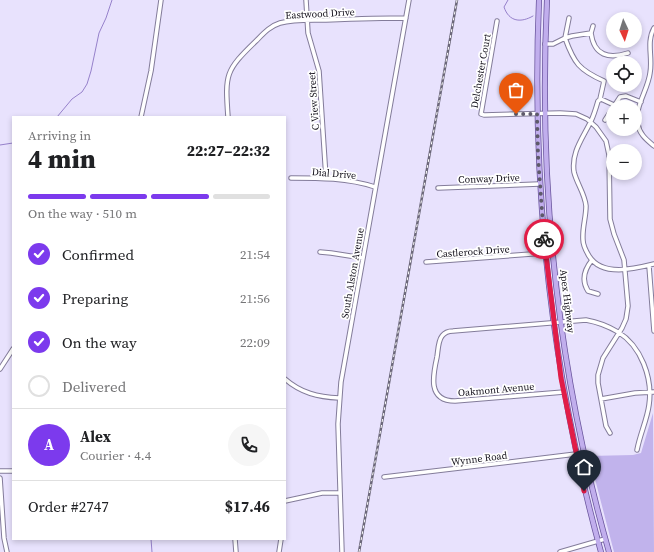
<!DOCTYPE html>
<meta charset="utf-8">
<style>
:root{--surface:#fff;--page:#f6f6f6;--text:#202124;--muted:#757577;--line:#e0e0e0;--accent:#7c3aed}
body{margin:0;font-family:"Source Serif 4",serif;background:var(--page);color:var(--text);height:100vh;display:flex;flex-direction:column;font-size:15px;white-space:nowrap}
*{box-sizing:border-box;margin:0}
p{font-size:13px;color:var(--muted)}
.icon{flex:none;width:22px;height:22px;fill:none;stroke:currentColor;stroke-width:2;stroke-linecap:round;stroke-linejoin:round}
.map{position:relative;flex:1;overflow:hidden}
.drawer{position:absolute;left:12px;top:116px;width:274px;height:424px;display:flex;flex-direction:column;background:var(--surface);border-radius:0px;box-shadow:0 2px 6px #0003}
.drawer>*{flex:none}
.needle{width:26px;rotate:176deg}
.buttons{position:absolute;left:606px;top:12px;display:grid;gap:8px}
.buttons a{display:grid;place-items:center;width:36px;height:36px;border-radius:50%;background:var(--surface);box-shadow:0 2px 6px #0003;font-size:20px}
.pin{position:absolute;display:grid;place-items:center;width:34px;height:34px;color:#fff;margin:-41px -17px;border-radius:50% 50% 50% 0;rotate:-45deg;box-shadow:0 0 4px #0007}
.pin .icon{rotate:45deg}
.courier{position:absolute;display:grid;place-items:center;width:40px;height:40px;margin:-20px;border:3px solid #e11d48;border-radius:50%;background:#fff;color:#222;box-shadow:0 1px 5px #0007}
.overview em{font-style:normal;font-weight:800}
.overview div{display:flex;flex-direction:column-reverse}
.overview{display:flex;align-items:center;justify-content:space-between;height:68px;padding:0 16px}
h1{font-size:26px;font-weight:800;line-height:30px}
.bar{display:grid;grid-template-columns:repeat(4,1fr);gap:6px 4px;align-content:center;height:48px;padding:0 16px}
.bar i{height:5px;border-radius:3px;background:var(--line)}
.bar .on{background:var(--accent)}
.bar p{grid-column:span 4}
.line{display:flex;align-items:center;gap:10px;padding:0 16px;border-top:1px solid var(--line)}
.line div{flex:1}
.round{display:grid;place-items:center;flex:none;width:42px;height:42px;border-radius:21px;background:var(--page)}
ol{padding:0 16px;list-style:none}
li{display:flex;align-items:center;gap:12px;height:44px}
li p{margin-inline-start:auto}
li .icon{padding:4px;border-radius:50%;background:var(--accent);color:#fff;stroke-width:4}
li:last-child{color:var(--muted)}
li i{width:22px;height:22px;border:2px solid var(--line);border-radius:50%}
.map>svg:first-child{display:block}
</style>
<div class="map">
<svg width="654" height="552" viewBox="0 0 654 552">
<rect width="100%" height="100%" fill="#e8e2fd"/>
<path fill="#c1b3ec" d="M653,413L654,552H614L589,456L633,455L641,453Z"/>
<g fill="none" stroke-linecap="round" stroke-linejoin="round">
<path stroke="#9681cb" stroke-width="1" d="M508,0L504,7C509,22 521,23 533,16
M57,117L72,99L82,92L87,84L91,71L99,33L106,18L112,0
M0,145L13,143
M151,539L152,552"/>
<defs>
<path id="minor" d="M306,0L308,33L319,71L326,178
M569,18L565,38L572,36L591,33C594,56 609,59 628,53
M497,21L481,114L484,115L560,113L576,114L587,119L596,127L606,141L609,155L610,219L614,234L624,260L628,306L626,319L622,328L603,358L598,375V383L606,426L610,433
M654,28C646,42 653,58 650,73C648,90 634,107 638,124C639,134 647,140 654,146
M591,33L593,26
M545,44H553L565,38C574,63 579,70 604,81L600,99
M614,105L601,99L598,101C596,108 594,115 591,121C583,138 571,152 574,172C577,184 585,194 586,206C586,218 582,228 583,240C583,246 586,251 589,256C602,277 634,269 654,264
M141,117L151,71L161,0
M228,117C225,74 225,71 256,41C263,34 270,26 280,23C294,19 311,20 326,20C352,19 379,18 406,18
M605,120L620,97L626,96L641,102
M291,178C319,178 348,178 375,187
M438,188L539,184
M320,252L331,253L363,258
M592,260C584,270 581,280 588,291L598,294
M426,262L545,253
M649,266L654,331
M0,369L13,349
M285,379C301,393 318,397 339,398
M564,392L455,401C427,401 433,375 437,357C438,351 438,341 442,336C445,332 449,331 453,331L586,320C597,322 608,326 618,332C641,346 653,378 649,405C647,420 640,434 637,450
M601,399L635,393L654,392
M0,471H13
M384,477L576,454
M0,478L4,538L7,552
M285,501L322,493H340
M235,539L236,552
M279,552L281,539
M342,552L338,424L341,382L409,0
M560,552L605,539"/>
<path id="major" d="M539,0C531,187 551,372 601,552
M547,0C538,186 558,373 609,552"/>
</defs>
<use href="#minor" stroke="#837c9a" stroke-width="5.5"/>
<use href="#major" stroke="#69549c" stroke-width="6"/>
<use href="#minor" stroke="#fff" stroke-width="3.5"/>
<use href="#major" stroke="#c1aeed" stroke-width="4.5"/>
<defs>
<path id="rail" d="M359,552L457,0"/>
</defs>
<use href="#rail" stroke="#6b6779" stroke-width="2.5"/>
<use href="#rail" stroke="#fff" stroke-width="1" stroke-dasharray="3" stroke-linecap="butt"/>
</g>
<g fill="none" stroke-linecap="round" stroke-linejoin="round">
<path stroke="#5e5a6a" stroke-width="4" stroke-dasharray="0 7.2" d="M516,114H537L538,156L544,239"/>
<path stroke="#e11d48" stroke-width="5" d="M544,239L561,378L584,491"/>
</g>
<g text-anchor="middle" stroke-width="3.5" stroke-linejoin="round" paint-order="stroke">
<g font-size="10" fill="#13101b" stroke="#fff">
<text transform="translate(320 13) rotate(-3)" y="4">Eastwood Drive</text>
<text transform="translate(480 71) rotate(-80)" y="4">Delchester Court</text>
<text transform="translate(313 101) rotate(-94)" y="4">C View Street</text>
<text transform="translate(334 173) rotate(5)" y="4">Dial Drive</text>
<text transform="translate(489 178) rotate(-2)" y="4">Conway Drive</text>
<text transform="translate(473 251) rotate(-4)" y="4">Castlerock Drive</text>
<text transform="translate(352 273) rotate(-80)" y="4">South Alston Avenue</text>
<text transform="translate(568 301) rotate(83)" y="4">Apex Highway</text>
<text transform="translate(496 389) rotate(-5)" y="4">Oakmont Avenue</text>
<text transform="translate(479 458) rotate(-7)" y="4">Wynne Road</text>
</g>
</g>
</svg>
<div class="buttons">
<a><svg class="needle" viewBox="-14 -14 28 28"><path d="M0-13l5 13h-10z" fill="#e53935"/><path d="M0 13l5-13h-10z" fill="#757577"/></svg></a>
<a><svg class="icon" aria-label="locate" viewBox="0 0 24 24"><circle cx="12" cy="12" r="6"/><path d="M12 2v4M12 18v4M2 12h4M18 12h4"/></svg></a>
<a>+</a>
<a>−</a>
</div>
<div class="pin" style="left:516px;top:114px;background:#ea580c"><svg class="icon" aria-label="bag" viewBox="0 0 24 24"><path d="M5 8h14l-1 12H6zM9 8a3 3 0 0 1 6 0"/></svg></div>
<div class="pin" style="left:584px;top:491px;background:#1f2937"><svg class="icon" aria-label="home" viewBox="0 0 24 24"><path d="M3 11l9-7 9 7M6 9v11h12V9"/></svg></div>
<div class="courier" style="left:544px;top:239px"><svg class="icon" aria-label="bike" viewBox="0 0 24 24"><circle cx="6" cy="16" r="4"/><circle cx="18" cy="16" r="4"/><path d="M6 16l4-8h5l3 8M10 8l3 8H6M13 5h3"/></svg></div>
<section class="drawer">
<div class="overview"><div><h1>4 min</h1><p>Arriving in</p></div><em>22:27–22:32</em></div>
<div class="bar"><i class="on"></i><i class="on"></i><i class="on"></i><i></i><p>On the way · 510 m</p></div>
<ol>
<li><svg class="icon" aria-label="check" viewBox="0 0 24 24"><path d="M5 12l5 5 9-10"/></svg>Confirmed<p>21:54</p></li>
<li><svg class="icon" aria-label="check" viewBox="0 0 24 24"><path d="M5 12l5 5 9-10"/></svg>Preparing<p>21:56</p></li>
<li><svg class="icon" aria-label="check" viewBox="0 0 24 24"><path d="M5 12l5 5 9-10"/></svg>On the way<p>22:09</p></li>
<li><i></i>Delivered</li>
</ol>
<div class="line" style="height:72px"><b class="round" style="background:var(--accent);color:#fff">A</b><div><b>Alex</b><p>Courier · 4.4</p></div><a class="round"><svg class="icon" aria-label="phone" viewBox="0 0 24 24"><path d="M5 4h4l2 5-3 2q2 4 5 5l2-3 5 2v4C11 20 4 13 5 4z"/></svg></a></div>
<div class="line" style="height:52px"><div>Order #2747</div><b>$17.46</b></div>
</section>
</div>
